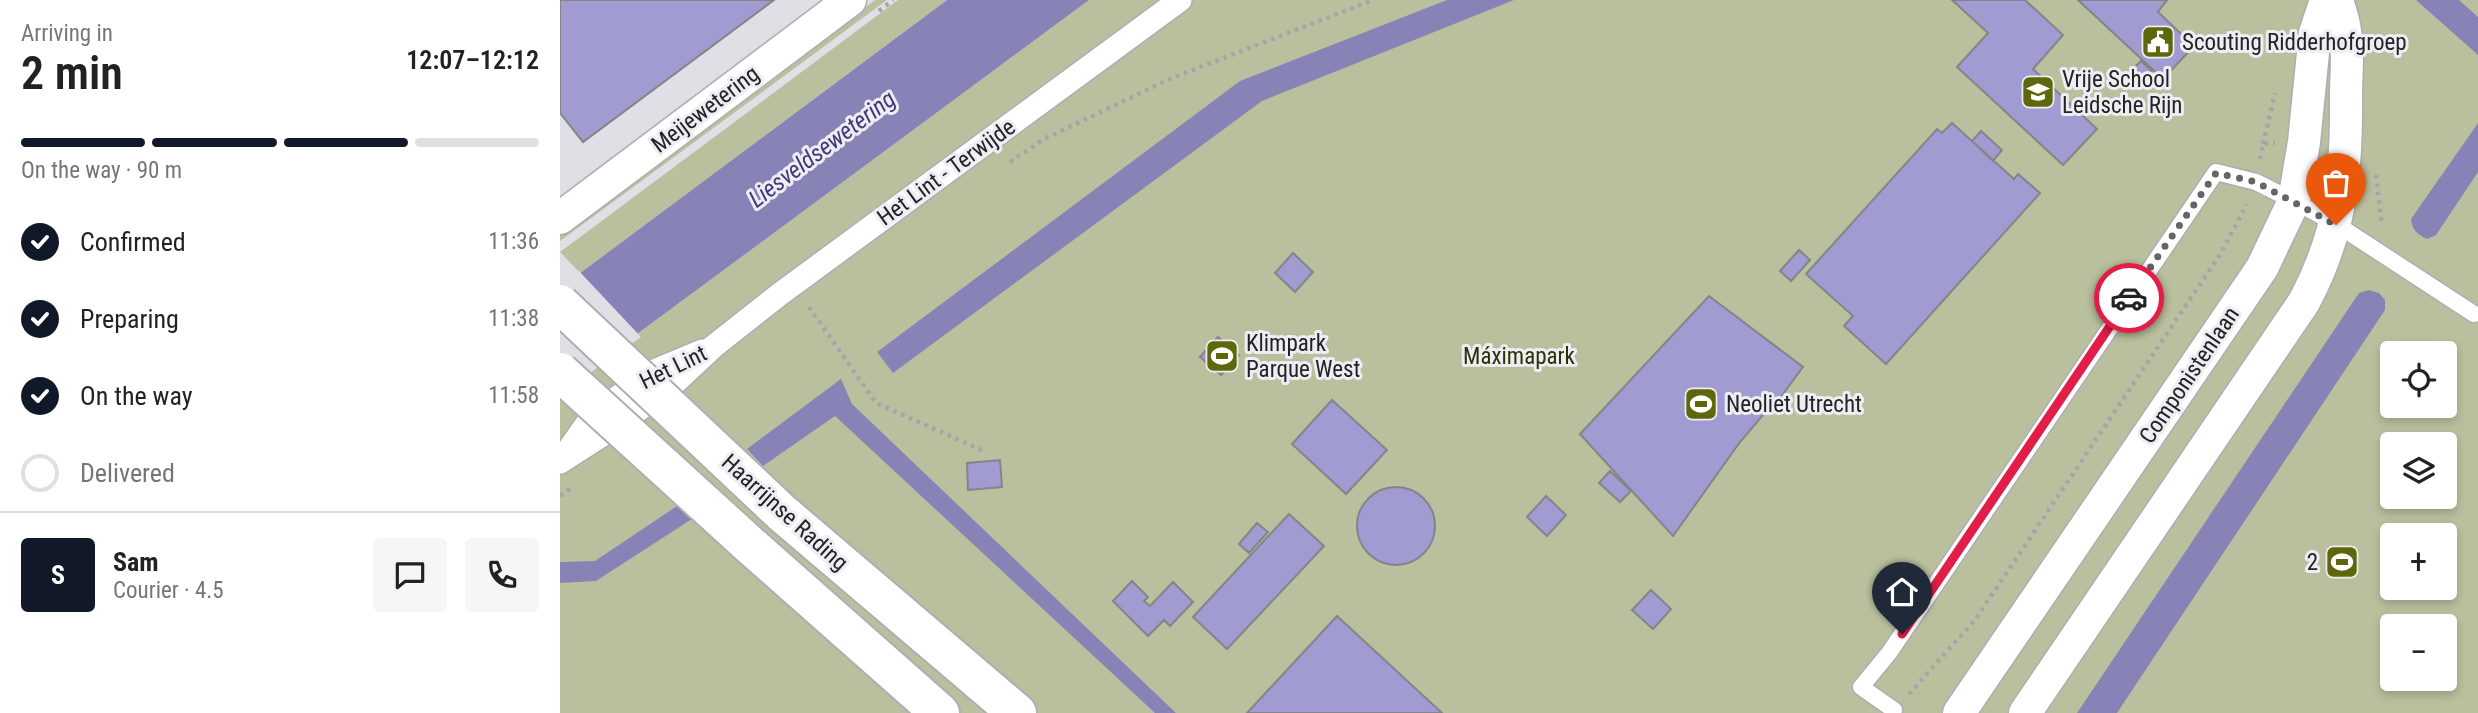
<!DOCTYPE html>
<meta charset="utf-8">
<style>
:root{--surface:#fff;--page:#f6f6f6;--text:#222;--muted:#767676;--line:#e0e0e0;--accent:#111827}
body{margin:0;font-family:"Roboto Condensed",sans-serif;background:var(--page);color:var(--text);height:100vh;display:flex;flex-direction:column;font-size:26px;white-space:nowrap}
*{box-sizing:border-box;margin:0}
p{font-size:23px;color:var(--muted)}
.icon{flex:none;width:38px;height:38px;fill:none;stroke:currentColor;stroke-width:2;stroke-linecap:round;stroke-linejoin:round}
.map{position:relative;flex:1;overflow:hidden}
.sheet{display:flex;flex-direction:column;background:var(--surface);width:560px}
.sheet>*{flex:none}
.fabs{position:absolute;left:1820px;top:341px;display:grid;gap:14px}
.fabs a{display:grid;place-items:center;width:77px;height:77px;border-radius:7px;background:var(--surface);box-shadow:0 4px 10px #0003;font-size:35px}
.pin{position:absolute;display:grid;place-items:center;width:60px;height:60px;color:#fff;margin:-72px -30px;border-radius:50% 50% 50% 0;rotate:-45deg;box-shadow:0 0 7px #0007}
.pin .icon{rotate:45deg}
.courier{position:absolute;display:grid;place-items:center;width:70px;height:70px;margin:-35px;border:5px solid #e11d48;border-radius:50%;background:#fff;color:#222;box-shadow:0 2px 9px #0007}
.overview em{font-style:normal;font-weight:600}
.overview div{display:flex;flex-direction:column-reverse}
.overview{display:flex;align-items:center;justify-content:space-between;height:119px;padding:0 21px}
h1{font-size:46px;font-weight:600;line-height:52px}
.bar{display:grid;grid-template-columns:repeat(4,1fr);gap:10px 7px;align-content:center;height:84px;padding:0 21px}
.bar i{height:9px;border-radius:5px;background:var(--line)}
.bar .selected{background:var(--accent)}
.bar p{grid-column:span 4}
.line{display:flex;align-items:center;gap:18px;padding:0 21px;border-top:2px solid var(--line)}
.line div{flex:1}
.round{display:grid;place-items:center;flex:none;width:74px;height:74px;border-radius:7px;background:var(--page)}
ol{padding:0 21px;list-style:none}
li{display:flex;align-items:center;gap:21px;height:77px}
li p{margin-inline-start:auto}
li .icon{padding:7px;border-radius:50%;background:var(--accent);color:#fff;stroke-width:4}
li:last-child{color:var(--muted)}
li i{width:38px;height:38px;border:4px solid var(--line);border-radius:50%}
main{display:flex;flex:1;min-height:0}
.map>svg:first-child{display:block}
</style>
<main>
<section class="sheet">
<div class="overview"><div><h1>2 min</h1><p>Arriving in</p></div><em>12:07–12:12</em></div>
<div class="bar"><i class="selected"></i><i class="selected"></i><i class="selected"></i><i></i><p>On the way · 90 m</p></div>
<ol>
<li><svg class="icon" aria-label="check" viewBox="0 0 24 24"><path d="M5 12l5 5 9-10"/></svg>Confirmed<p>11:36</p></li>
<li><svg class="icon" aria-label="check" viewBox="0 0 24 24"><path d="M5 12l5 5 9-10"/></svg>Preparing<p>11:38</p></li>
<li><svg class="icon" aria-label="check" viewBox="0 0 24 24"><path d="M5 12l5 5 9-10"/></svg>On the way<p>11:58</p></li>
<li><i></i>Delivered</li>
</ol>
<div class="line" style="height:126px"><b class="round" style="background:var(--accent);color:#fff">S</b><div><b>Sam</b><p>Courier · 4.5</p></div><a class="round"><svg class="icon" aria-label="chat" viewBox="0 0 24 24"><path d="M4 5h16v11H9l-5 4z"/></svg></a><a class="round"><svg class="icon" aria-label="phone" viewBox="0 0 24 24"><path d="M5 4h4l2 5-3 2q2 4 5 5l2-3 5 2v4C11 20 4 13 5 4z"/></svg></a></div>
</section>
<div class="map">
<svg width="1918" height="713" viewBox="0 0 1918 713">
<rect width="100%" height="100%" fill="#e0dfe5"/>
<path fill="#bac09e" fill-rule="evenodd" d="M315,0H327L0,241V232Z
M338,0H387L20,273L0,252Z
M529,0H1918V713H0V391ZM1832,354H1885V406H1832ZM1832,444H1885V497H1832ZM1832,536H1885V588H1832ZM1832,626H1885V679H1832Z"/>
<path fill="#8883b6" d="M387,0H529L0,391V288Z
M887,0H954L702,101L333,373L317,352L680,81Z
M1856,0H1899L1918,17V55Z
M1918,123V172L1876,235L1867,239C1857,234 1852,230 1851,219Z
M1809,290L1819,293L1825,300V310L1557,713H1517L1799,293Z
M281,379L292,404L616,713H595L275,416L203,466L187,449Z
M117,506L132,519L36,581L0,583V562L35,561Z"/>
<path fill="#e0dfe5" d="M18,270L81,337L0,394V284Z"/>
<path fill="#a09bd0" stroke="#848489" stroke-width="2" d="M0,0H214L23,142L0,113Z
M1392,0H1465L1503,35L1473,69L1537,129L1503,165L1397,67L1428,33Z
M1518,0H1607L1598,12L1634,46L1603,79Z
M1581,61L1592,71L1585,78L1574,68Z
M1392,123L1454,179L1458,174L1480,193L1326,364L1284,326L1293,316L1246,274L1377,129L1382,133Z
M1421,131L1442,150L1433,161L1412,141Z
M1239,250L1250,260L1231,281L1220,271Z
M733,253L753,272L735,292L715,273Z
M1149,296L1243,367L1215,405L1208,409L1180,442L1113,536L1020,434Z
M658,337L679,355L661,375L640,357Z
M772,400L827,450L786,494L732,444Z
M440,460L442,487L408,490L407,463Z
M1050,471L1071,491L1060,502L1039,483Z
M797 526a39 39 0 1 1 78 0a39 39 0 1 1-78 0Z
M986,496L1006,515L987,536L967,517Z
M729,514L764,546L667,649L633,617Z
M697,523L708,532L689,553L679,544Z
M572,581L588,597L584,601L590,606L613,582L633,602L610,626L604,620L588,636L553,601Z
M1091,590L1111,609L1093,629L1072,610Z
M777,616L882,713H687Z"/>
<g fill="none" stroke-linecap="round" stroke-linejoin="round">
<defs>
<path id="service" d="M1334,710L1301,687L1329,653L1656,172L1696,182L1734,201L1776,224L1914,314"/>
<path id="pedestrian" d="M7,452L33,415L94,371L142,351
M0,462L53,428L109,388L154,346L220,294L620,0"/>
<path id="minor" d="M0,218L290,0
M1399,713L1702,268L1734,201L1744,142L1755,33L1766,0
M1465,713L1744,302C1781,233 1787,172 1786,95C1786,74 1789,52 1785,31C1784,21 1780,10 1777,0"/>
<path id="secondary" d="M222,513L457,713
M191,546L380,713"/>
</defs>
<use href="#service" stroke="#aeadb3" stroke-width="19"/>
<use href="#pedestrian" stroke="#aeadb3" stroke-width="26"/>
<use href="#minor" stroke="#aeadb3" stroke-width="35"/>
<use href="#secondary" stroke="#aeadb3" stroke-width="42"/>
<path stroke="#a5a4a9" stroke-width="4.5" stroke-dasharray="3.5 5" stroke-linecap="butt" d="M319,11L333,0
M1703,144L1715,93
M1700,159L1703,144L1715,143
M450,162L484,139L612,78L813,0
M1816,175L1822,226
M249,307L316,403L426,452
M0,496L11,488
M1349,694L1415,620L1661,253L1687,204"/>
<use href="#service" stroke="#fff" stroke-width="16"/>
<use href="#pedestrian" stroke="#fff" stroke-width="23"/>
<use href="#minor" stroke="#fff" stroke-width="32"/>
<use href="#secondary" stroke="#fff" stroke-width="38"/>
<defs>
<path id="secondary-bridge" d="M0,304L222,513
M0,372L191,546"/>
</defs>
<use href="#secondary-bridge" stroke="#aeadb3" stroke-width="42" stroke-linecap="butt"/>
<use href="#secondary-bridge" stroke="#fff" stroke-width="38"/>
</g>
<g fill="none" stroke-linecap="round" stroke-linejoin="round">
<path stroke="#656568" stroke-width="7" stroke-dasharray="0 12.6" d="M1569,298L1656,173L1696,182L1776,225"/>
<path stroke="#e11d48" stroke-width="9" d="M1342,634L1569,298"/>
</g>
<defs>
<symbol id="civic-square" viewBox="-11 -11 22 22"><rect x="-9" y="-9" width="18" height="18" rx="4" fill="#5e680b" stroke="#ededf3"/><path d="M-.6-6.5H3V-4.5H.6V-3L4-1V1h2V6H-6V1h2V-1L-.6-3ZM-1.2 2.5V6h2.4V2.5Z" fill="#fff"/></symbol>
<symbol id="school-square" viewBox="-11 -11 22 22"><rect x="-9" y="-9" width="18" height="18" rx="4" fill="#5e680b" stroke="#ededf3"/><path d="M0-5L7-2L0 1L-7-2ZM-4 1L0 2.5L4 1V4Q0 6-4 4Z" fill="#fff"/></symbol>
<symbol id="stadium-square" viewBox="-11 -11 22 22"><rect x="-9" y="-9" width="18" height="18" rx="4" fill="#5e680b" stroke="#ededf3"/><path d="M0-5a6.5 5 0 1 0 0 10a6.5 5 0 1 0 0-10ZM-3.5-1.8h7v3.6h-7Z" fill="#fff"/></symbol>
</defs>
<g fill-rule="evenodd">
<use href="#civic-square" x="1579" y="23" width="38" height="38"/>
<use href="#school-square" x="1459" y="73" width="38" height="38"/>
<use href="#stadium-square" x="643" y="337" width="38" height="38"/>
<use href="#stadium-square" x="1122" y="385" width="38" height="38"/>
<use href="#stadium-square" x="1763" y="543" width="38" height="38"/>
</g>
<g text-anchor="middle" stroke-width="6" stroke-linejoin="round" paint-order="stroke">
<g font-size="23" fill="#232325" stroke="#ededf3" text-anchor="start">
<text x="1622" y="50">Scouting Ridderhofgroep</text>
<text x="1502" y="87">Vrije School<tspan x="1502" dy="26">Leidsche Rijn</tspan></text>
<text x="686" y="351">Klimpark<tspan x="686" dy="26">Parque West</tspan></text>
<text x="1166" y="412">Neoliet Utrecht</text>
<text x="1758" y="570" text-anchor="end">2</text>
</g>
<g font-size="23" fill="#232325" stroke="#ededf3">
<text transform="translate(145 109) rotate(-37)" y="8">Meijewetering</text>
<text transform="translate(386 172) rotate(-36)" y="8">Het Lint - Terwijde</text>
<text transform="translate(113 367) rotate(-26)" y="8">Het Lint</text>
<text transform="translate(1629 375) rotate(-56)" y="8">Componistenlaan</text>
<text transform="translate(225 512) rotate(42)" y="8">Haarrijnse Rading</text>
</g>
<g font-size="23" fill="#2c3104" stroke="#ededf3">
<text x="959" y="364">Máximapark</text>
</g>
<g font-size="24" font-style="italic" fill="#443878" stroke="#ededf3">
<text transform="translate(262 149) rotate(-37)" y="8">Liesveldsewetering</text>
</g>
</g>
</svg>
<div class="fabs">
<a><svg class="icon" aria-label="locate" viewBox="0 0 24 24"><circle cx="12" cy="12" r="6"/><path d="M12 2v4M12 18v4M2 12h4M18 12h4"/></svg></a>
<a><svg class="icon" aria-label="layers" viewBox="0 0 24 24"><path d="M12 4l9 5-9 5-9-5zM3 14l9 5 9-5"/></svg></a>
<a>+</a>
<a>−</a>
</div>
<div class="pin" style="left:1776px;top:225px;background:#ea580c"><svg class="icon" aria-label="bag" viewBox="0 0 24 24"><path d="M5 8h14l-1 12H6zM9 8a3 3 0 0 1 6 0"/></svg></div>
<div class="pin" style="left:1342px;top:634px;background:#1f2937"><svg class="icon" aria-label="home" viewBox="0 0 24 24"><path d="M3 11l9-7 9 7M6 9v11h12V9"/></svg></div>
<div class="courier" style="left:1569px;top:298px"><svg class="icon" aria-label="car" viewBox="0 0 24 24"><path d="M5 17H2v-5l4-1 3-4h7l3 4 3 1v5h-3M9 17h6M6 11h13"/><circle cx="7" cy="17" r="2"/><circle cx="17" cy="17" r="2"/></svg></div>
</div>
</main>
